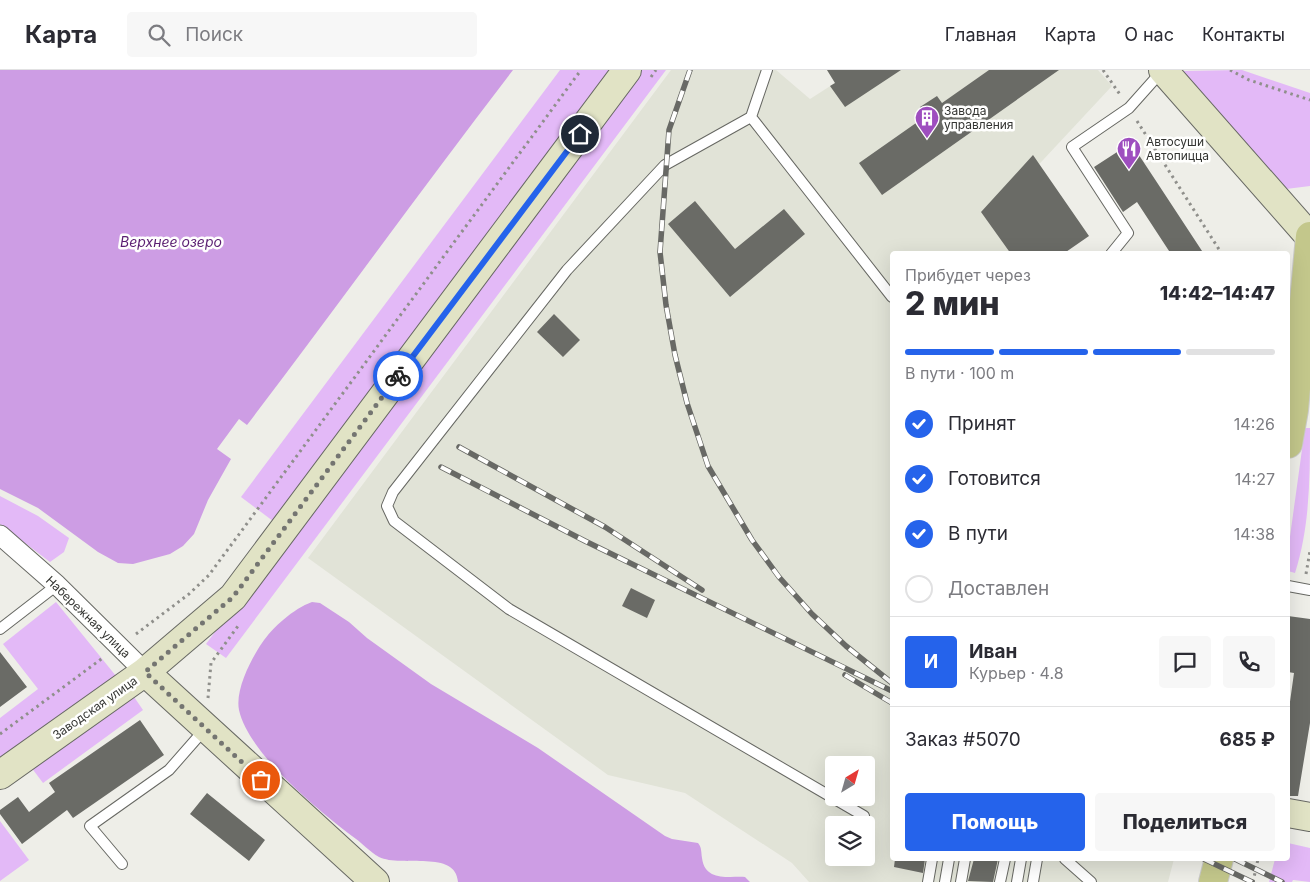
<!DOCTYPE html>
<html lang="ru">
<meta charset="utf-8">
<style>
:root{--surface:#fff;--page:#f7f7f7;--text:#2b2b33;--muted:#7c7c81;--line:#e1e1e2;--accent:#2563eb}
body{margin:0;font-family:Inter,sans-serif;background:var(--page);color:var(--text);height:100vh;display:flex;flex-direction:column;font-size:19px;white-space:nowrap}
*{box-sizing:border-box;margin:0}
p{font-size:16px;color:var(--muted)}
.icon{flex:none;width:28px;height:28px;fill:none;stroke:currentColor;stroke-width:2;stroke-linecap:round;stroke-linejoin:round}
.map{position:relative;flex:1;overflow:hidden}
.side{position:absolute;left:890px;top:181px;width:400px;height:610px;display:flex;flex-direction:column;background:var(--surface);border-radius:5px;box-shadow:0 5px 20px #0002}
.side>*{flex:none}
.needle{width:32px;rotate:37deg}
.buttons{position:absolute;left:825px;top:686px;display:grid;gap:10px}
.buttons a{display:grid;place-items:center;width:50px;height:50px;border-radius:5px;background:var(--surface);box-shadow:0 5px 20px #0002;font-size:25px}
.pin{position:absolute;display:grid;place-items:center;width:42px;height:42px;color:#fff;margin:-21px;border:2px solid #fff;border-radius:50%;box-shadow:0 1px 5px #0007}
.courier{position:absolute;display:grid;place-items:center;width:50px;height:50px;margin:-25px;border:4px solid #2563eb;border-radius:50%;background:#fff;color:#222;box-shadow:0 1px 6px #0007}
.headline em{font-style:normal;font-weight:800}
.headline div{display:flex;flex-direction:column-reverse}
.headline{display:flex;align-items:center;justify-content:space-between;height:85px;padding:0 15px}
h1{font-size:32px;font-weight:800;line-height:38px}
.bar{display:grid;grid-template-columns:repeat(4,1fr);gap:8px 5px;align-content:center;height:60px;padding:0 15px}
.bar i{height:6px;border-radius:4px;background:var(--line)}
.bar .on{background:var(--accent)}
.bar p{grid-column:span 4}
.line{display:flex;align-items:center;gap:12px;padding:0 15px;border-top:1px solid var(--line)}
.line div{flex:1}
.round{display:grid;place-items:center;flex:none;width:52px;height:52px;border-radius:5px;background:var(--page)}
ol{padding:0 15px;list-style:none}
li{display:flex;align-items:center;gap:15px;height:55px}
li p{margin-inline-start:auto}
li .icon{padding:5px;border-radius:50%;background:var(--accent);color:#fff;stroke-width:4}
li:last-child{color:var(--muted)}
li i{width:28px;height:28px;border:2px solid var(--line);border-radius:50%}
.primary-button{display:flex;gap:10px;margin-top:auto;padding:10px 15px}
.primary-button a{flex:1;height:58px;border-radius:5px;background:var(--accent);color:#fff;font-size:20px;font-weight:800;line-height:58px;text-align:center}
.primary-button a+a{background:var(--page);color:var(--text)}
header{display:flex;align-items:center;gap:30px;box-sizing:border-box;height:70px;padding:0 25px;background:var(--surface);border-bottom:1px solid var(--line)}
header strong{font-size:24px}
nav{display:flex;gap:28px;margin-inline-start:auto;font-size:18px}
.search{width:350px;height:45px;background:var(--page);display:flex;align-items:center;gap:12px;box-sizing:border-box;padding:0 18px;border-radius:5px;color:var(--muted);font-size:19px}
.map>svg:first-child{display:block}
</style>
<header>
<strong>Карта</strong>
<div class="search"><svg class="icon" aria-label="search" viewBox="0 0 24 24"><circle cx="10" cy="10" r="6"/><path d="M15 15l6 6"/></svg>Поиск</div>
<nav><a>Главная</a><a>Карта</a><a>О нас</a><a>Контакты</a></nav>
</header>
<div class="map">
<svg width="1310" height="812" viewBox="0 0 1310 812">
<rect width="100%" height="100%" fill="#eeeee8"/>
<path fill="#e1e3d7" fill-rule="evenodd" d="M671,0H776L810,29L835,13L827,0H1098L1112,16L987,150L1011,184H892V789H1174L1168,812H809L792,793L685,723L608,705L308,488ZM834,695H866V728H834ZM834,755H866V788H834Z"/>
<path fill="#e3b9f7" d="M560,0H609L273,451L241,427Z
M636,0H666L226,588L206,574Z
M1242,0L1310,23V116L1286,119L1182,1Z
M1305,358H1310C1310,407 1310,456 1295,503L1288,501V481Z
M0,426L38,446L69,468L64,482L50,492L0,454Z
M56,532L116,606L0,689V648L38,619L3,574Z
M132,624L143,640L43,713L31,697Z
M0,751L29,790L0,811Z
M1288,773L1310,778V812L1293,810L1292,812H1269L1275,789H1288Z"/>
<path fill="#cd9de4" d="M0,0H513C423,117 337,237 247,355L239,349L217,379L231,389L208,430L194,464L183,476L170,484L133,494L118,493L98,482L38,438L0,419Z
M312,532L320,533L349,552L367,568L431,614L538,678L665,766L672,769L698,773C702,778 701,782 702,788C705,812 729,806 745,807L750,812H458C456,779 402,798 379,787C370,782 361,772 352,766C317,739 249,684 239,640C235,620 251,589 262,573C273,557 293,539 312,532Z"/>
<path fill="#6a6b66" d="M827,0H901L845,37L830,16L835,13Z
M989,0H1059L882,125L859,93L926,46L920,37L937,26L942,33Z
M1131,73L1160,117L1204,184H1171L1137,132L1123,142L1094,97Z
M1033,85L1089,166L1063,184H1011L981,142Z
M695,131L735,179L784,139L805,164L730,227L668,154Z
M554,244L580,270L563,287L537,262Z
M631,518L655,530L647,548L622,536Z
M1288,546L1310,549V653L1298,726H1288V646L1294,603L1288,602Z
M0,582L27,617L0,637Z
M140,650L164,685L73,748L67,740L22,774L0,744V740L18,727L29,742L55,722L49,713Z
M207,723L265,770L249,791L190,744Z
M895,789H925L923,803L894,797Z
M974,789H998L993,812L968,811Z"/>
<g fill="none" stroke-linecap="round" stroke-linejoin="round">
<defs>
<path id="lane" d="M767,0L751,47L665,95L567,200L393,422L387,436L394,451L509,539L864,746
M751,47L892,227
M1111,184L1128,163L1072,77L1129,38L1162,1
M1288,516L1310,520
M0,559L57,515
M1065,789L1091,812
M122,794L90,756L169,700L205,659
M928,812L932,789
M945,812L949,789
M961,812L965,789
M1000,812L1005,789
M1017,812L1021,789
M1033,812L1037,789"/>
<path id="street" d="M0,465L57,515L145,602"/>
<path id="secondary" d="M1163,0L1310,167
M145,602L375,812
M0,705L145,602L233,527L627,0
M1288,743L1310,747"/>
<path id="primary" d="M1288,374L1294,340L1310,166
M1213,812L1219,789"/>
</defs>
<use href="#lane" stroke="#676863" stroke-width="12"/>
<use href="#street" stroke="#676863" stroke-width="21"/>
<use href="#secondary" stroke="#676863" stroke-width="30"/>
<use href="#primary" stroke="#cacac9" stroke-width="30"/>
<path stroke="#8f8f8b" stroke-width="3" stroke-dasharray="2.5 4" stroke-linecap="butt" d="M1103,0L1121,26
M1230,0L1249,10L1310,30
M651,7L656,0
M1137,51L1222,184
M1306,504L1310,481
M136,564L189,524L209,505L581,0
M1288,627H1290
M208,628L211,593L238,556
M0,664L104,587
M1253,812L1258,789"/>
<use href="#lane" stroke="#fff" stroke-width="10"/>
<use href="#street" stroke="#fff" stroke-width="19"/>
<use href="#secondary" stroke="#e1e3c5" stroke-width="28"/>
<use href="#primary" stroke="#c3c78b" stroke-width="28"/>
<defs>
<path id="rail" d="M690,0L669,60L660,182L666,235L675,285L687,333L708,396L752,470L779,507L812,544L846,576L892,613
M459,377L605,457L702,520
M441,397L585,471L892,621
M845,605L892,633
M1204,789L1252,812
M1235,789L1282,812"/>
</defs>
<use href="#rail" stroke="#686965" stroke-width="5.5"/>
<use href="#rail" stroke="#fffffe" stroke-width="4" stroke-dasharray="11" stroke-linecap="butt"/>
</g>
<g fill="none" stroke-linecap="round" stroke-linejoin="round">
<path stroke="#747571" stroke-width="5" stroke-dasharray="0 9" d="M261,710L145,602L233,527L398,306"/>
<path stroke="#2563eb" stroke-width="6" d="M398,306L580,64"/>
</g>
<defs>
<symbol id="building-pin" viewBox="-11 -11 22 30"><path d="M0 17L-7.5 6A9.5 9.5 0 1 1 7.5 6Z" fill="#9e4ebf" stroke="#fffffe"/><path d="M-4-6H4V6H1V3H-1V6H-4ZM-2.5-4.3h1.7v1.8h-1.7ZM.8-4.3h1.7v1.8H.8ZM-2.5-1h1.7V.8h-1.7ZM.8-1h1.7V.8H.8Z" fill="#fff"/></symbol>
<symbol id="restaurant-pin" viewBox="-11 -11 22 30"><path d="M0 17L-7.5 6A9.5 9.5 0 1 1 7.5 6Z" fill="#9e4ebf" stroke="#fffffe"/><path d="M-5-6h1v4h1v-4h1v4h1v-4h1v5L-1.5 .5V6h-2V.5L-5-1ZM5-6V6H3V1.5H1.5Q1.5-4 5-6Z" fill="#fff"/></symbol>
</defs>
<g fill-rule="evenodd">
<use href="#building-pin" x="913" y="34" width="28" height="38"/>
<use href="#restaurant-pin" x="1115" y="65" width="28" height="38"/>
</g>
<g text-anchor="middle" stroke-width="5" stroke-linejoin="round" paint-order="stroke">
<g font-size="12" fill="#333431" stroke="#fffffe" text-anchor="start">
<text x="944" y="45">Завода<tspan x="944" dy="14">управления</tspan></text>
<text x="1146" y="76">Автосуши<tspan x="1146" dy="14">Автопицца</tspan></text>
</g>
<g font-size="12" fill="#333431" stroke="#fffffe">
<text transform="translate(88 547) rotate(44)" y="4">Набережная улица</text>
<text transform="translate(95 638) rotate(-35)" y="4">Заводская улица</text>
</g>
<g font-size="14" font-style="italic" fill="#5a1e71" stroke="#fffffe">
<text x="171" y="177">Верхнее озеро</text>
</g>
</g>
</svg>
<div class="buttons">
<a><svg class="needle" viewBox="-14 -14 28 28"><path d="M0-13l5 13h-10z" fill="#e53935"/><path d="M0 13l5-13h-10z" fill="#7c7c81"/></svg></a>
<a><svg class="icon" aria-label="layers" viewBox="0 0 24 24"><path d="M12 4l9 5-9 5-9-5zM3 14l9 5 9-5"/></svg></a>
</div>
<div class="pin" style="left:261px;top:710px;background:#ea580c"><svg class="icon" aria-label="bag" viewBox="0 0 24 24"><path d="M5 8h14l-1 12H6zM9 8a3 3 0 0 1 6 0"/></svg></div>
<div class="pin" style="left:580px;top:64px;background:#1f2937"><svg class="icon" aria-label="home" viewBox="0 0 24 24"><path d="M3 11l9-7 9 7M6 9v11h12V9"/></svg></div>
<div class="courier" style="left:398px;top:306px"><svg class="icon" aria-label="bike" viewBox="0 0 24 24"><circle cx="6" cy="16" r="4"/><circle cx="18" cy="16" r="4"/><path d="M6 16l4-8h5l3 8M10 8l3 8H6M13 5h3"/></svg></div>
<section class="side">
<div class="headline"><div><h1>2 мин</h1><p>Прибудет через</p></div><em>14:42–14:47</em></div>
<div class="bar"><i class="on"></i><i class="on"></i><i class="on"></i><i></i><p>В пути · 100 m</p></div>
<ol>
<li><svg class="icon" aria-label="check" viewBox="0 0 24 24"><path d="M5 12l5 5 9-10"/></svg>Принят<p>14:26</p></li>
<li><svg class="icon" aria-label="check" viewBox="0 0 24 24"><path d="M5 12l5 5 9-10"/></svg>Готовится<p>14:27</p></li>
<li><svg class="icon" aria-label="check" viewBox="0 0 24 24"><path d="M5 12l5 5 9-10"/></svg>В пути<p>14:38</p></li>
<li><i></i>Доставлен</li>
</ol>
<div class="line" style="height:90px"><b class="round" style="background:var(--accent);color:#fff">И</b><div><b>Иван</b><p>Курьер · 4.8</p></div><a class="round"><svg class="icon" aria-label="chat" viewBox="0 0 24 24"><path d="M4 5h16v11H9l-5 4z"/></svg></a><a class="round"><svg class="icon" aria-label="phone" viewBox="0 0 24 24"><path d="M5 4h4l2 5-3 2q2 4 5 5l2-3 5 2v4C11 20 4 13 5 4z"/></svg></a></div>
<div class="line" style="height:65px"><div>Заказ #5070</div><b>685 ₽</b></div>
<div class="primary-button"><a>Помощь</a><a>Поделиться</a></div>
</section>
</div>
